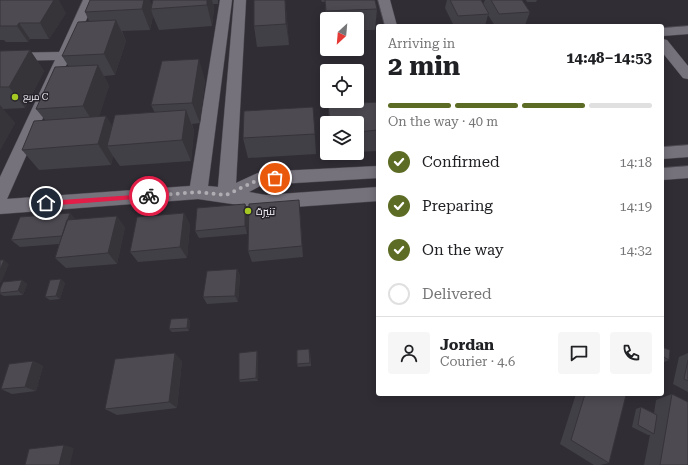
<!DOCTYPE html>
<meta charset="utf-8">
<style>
:root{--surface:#fff;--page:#f6f6f6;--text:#202124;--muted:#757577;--line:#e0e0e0;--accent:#5c6c24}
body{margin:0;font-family:"Roboto Serif",Cairo,serif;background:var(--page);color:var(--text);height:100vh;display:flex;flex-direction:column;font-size:15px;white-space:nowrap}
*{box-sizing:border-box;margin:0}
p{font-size:13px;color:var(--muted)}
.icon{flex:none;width:22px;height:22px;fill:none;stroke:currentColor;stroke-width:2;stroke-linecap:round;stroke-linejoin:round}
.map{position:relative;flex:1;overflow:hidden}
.panel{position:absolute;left:376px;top:24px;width:288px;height:372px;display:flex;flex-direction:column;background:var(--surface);border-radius:4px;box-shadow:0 2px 10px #0003}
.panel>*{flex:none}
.needle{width:26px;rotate:206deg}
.buttons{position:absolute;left:320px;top:12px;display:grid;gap:8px}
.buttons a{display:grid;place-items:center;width:44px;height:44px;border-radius:4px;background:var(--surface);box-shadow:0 2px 10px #0003;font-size:20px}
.pin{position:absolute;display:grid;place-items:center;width:34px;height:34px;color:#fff;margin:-17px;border:2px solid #fff;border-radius:50%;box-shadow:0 1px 4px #0007}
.courier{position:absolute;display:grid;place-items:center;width:40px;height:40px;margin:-20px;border:3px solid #e11d48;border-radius:50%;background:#fff;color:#222;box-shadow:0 1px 5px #0007}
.overview em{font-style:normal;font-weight:700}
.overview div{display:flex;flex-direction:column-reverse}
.overview{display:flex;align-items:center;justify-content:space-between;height:68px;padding:0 12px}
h1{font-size:26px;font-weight:700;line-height:30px}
.bar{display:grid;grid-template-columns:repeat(4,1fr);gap:6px 4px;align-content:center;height:48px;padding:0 12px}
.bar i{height:5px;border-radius:3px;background:var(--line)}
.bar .active{background:var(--accent)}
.bar p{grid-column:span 4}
.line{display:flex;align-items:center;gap:10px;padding:0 12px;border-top:1px solid var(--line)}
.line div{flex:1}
.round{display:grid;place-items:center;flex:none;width:42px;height:42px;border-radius:4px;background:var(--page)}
ol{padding:0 12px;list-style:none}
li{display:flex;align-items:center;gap:12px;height:44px}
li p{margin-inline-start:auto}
li .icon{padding:4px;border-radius:50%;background:var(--accent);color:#fff;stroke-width:4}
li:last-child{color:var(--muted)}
li i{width:22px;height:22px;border:2px solid var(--line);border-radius:50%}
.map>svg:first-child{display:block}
</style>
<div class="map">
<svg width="688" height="465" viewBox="0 0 688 465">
<rect width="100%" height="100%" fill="#302d35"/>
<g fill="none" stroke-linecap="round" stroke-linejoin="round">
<defs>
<path id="minor" d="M83,0H95L7,199L190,186L220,0H232L208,186L218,187L234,0H246L236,183L260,172L378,166V178L262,185L249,192L266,195L378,187V201L266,209L198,199L0,214V177L55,60L0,61V53L59,52Z
M378,0H390L397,26H385Z
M688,26V34L662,36V28Z
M662,39L667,40L688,66V79L683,78L662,52Z
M688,145V157L662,159V147Z
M688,166V178L662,180V168Z"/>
</defs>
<use href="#minor" stroke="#4d4a51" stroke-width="1"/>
<use href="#minor" fill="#76727c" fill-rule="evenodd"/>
</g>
<path fill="#424047" d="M0,0L66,13L49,39H30L28,42H6L4,40H0Z
M153,0H218V4H213L214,8L212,26L159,30L153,16L150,30L122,31L126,41L115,75L104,76L109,86L99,116H106L112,126L155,113L151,105L205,80L200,123L192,124L194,131L191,161L120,166L113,156L111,165L39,170L22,150L45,120L36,109L69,67L62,56L89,21L85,12L152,4Z
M285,0L287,19L289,45L257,47L254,26Z
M321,0H375L377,9L375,30H357V19H327V32L325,2H322Z
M447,0H481L483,4L485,0H522L530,12L525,25L495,26L488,15L485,26H454L445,8Z
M526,0H537L536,2H527Z
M30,50L44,71L25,108L3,109L15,123L0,150V51Z
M378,102V151L357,152V123H329L328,105Z
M313,107L316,154L248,158L243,138Z
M245,204L248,212L247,234L199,238L195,231Z
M300,211L303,257L252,262L248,251Z
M70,213L75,219L125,227L117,264L66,268L55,258L59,244L20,247L11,240Z
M184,213L190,225L187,258L138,262L130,252Z
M237,269L240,276L238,302L207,304L203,297Z
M22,280L27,284L23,295L4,296L0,294V293Z
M65,283L60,299L50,300L45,297Z
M188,318L190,321L189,331L172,332L169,329Z
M662,347L669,360L664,362L662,361Z
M310,352L311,366L298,367L297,364Z
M688,353V392L673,384L679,357Z
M258,354V381L240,382L239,380Z
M33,361L43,366L36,391L12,394L1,389Z
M182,361L177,408L117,415L105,409Z
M576,394H624L609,463L600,465H594L560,444Z
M672,394L688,465H644L650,435H648L632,427L636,409L641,407L654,413L656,400Z"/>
<path fill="#363439" d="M54,0H59L66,13L49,39L40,23Z
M144,0H150L153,8L151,9L153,16L150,30L142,9Z
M207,0H212L214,8L212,26L207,5Z
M285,0L287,19L289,45L286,24Z
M116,20L126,41L115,75L104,54Z
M19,23L30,39L28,42L17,26Z
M30,50L44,71L25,108L9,87Z
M199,59L205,80L200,123L192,103Z
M98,65L109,86L96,127L83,106Z
M0,105L15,123L0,150Z
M186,110L194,131L191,161L182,140Z
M106,116L119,136L107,146L113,156L111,165L98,144Z
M299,200L300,211L303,257L302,246Z
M245,204L248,212L247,234L245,226Z
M70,213L77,221L63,236Z
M184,213L190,225L187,258L180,247Z
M117,216L125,227L117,264L108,253Z
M4,260L9,264L1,283L0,282V270Z
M237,269L240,276L238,302L235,296Z
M61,279L65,283L60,299L56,296Z
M22,280L27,284L23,295L18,291Z
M188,318L190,321L189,331L187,328Z
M257,351L258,354V381L256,378Z
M175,353L182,361L177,408L169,402Z
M33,361L43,366L36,391L25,387Z
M64,445L74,448L70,465H59Z"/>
<path fill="#4d4a52" stroke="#363439" d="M0,0H54L40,23H19L17,26H0Z
M90,0H144L142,9L85,12Z
M153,0H207V5L151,9Z
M254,0H285L286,24L254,26Z
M325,0H375L377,9L326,11Z
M450,0H481L489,14L458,16Z
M491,0H522L530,12L499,14Z
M116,20L104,54L62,56L78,22Z
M30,50L9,87H0V51Z
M199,59L192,103L151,105L162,61Z
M98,65L83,106L36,109L55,67Z
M378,102V130L357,132V123H330L328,105Z
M313,107L315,134L243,138L244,111Z
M186,110L182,140L107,146L115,115Z
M106,116L98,144L22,150L34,121Z
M299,200L302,246L248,251L249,204Z
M245,204V226L195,231L197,208Z
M70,213L62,236L11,240L20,217Z
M184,213L180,247L130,252L137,217Z
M117,216L108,253L55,258L67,220Z
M0,260H4L0,270Z
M237,269L235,296L203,297L207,271Z
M61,279L56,296L45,297L50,280Z
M22,280L18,291L0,293V289L3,282Z
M188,318L187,328L169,329L171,319Z
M662,347L670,350L669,360L662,356Z
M309,349L310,363L297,364V350Z
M257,351L256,378L239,380V353Z
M175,353L169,402L105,409L115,359Z
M688,360V381L684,379Z
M33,361L25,387L1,389L9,364Z
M585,394H624L626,395L609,463L571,440Z
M672,394L688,402V465H660Z
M641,407L657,415L654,434L638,425Z
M64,445L59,465H25L29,449Z"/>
<path fill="#e11d48" d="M149,194L152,196L149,198L46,206L42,203L46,201Z"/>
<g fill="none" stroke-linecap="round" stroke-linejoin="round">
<path stroke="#afacb2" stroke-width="4" stroke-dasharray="0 7.2" d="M149,196L198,192L226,195L260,179L275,178"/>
</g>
<g fill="#a5c823" stroke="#26232b" stroke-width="1.5">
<circle cx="15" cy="97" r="4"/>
<circle cx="248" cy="211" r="4"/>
</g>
<g text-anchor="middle" stroke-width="3" stroke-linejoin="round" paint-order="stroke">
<g font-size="9" fill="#f3f1f6" stroke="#26232b" text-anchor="start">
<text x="23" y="100">مربع C</text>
</g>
<g font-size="11" fill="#f3f1f6" stroke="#26232b" text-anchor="start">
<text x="256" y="215">تنيرة</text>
</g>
</g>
</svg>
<div class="buttons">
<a><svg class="needle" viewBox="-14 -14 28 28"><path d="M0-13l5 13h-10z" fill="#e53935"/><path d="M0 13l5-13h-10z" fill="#757577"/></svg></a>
<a><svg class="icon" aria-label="locate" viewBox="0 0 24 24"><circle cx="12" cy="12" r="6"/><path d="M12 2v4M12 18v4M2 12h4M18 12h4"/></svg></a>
<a><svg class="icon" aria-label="layers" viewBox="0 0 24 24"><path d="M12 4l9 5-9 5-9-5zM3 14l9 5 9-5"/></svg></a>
</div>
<div class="pin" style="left:275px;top:178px;background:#ea580c"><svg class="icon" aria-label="bag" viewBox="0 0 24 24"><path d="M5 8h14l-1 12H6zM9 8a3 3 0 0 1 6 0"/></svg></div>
<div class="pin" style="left:46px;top:203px;background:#1f2937"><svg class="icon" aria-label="home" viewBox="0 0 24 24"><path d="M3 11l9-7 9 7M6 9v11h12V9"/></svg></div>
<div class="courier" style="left:149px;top:196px"><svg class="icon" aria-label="bike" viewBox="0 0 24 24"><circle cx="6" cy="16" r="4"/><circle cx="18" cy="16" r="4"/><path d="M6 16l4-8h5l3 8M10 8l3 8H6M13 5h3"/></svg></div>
<section class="panel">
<div class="overview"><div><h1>2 min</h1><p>Arriving in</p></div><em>14:48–14:53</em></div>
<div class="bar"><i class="active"></i><i class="active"></i><i class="active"></i><i></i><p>On the way · 40 m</p></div>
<ol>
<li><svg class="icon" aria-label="check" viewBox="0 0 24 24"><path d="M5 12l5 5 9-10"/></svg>Confirmed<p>14:18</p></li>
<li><svg class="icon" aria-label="check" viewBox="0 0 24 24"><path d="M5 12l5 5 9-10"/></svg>Preparing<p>14:19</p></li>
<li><svg class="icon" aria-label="check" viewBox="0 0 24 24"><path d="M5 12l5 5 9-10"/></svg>On the way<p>14:32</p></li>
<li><i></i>Delivered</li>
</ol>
<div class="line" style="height:72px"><a class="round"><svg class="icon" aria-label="person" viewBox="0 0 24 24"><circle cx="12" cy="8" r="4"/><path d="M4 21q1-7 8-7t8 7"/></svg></a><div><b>Jordan</b><p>Courier · 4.6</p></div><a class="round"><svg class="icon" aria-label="chat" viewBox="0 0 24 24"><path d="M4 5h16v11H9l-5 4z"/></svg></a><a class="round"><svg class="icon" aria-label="phone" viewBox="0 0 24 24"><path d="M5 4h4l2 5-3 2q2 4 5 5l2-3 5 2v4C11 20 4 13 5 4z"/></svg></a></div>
</section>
</div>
